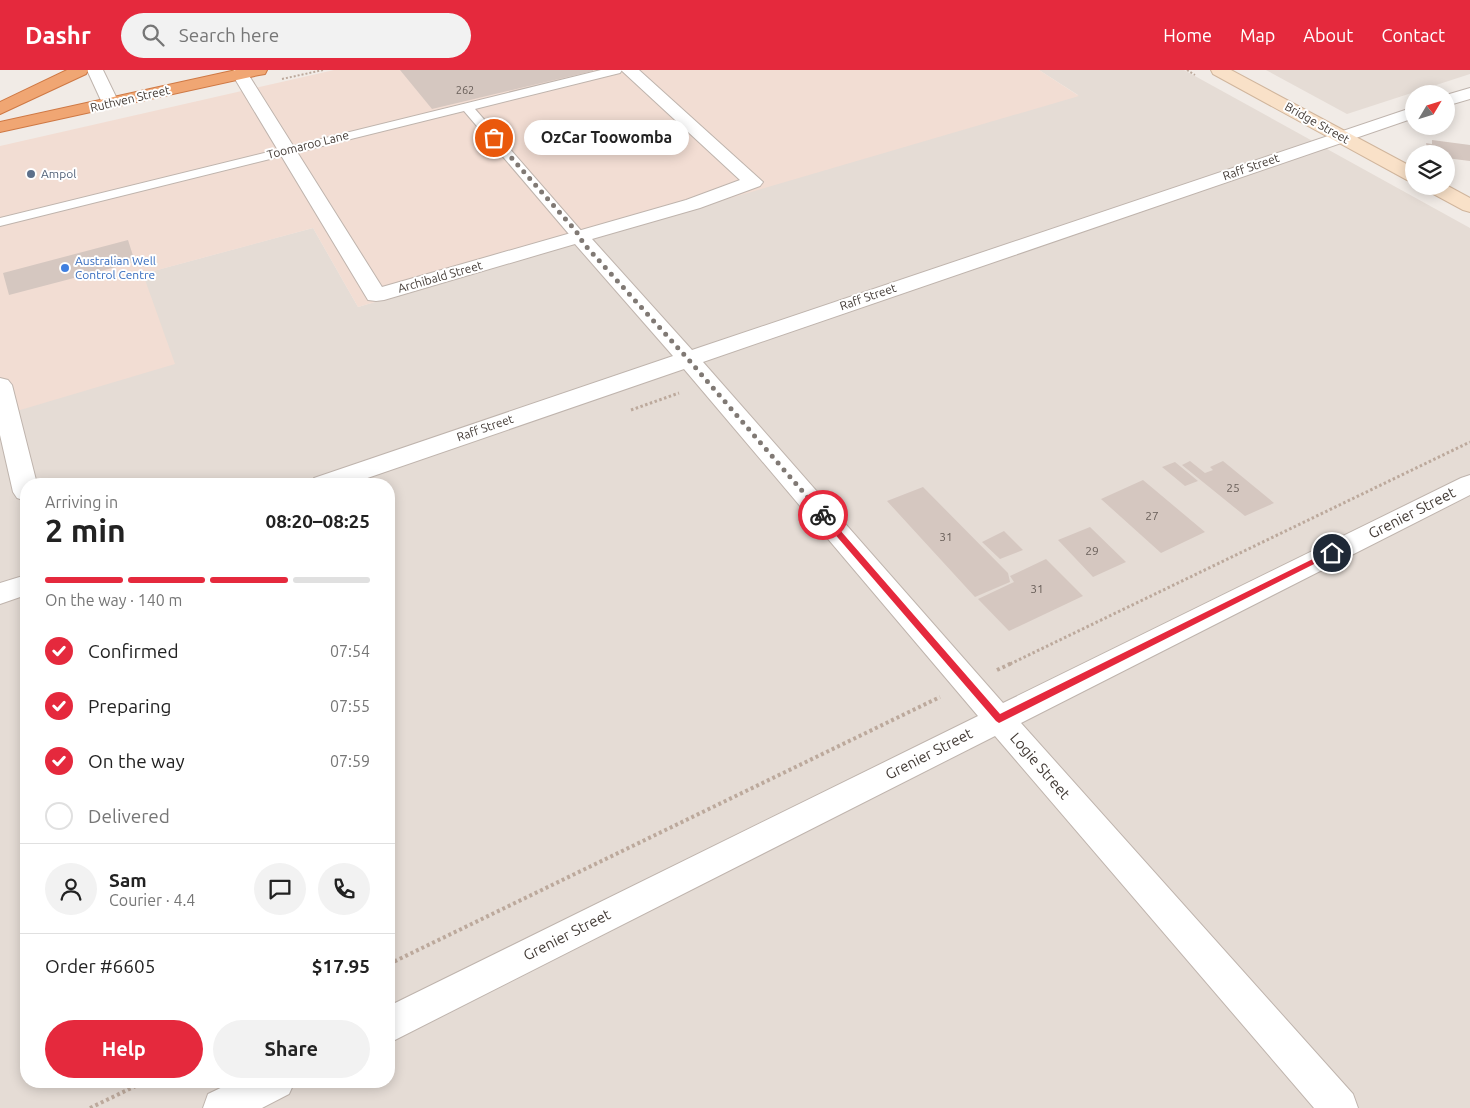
<!DOCTYPE html>
<meta charset="utf-8">
<style>
:root{--surface:#fff;--page:#f2f2f2;--text:#222;--muted:#767676;--line:#e0e0e0;--accent:#e5293d}
body{margin:0;font-family:Ubuntu,sans-serif;background:var(--page);color:var(--text);height:100vh;display:flex;flex-direction:column;font-size:19px;white-space:nowrap}
*{box-sizing:border-box;margin:0}
p{font-size:16px;color:var(--muted)}
.icon{flex:none;width:28px;height:28px;fill:none;stroke:currentColor;stroke-width:2;stroke-linecap:round;stroke-linejoin:round}
.map{position:relative;flex:1;overflow:hidden}
.side{position:absolute;left:20px;top:408px;width:375px;height:610px;display:flex;flex-direction:column;background:var(--surface);border-radius:20px;box-shadow:0 2px 12px #0003}
.side>*{flex:none}
.needle{width:32px;rotate:52deg}
.controls{position:absolute;left:1405px;top:15px;display:grid;gap:10px}
.controls a{display:grid;place-items:center;width:50px;height:50px;border-radius:50%;background:var(--surface);box-shadow:0 2px 12px #0003;font-size:25px}
.pin{position:absolute;display:grid;place-items:center;width:42px;height:42px;color:#fff;margin:-21px;border:2px solid #fff;border-radius:50%;box-shadow:0 1px 5px #0007}
.courier{position:absolute;display:grid;place-items:center;width:50px;height:50px;margin:-25px;border:4px solid #e5293d;border-radius:50%;background:#fff;color:#222;box-shadow:0 1px 6px #0007}
.bubble{position:absolute;height:35px;border-radius:18px;background:var(--surface);box-shadow:0 2px 12px #0003;font-size:16px;font-weight:600;line-height:35px;text-align:center}
.summary em{font-style:normal;font-weight:600}
.summary div{display:flex;flex-direction:column-reverse}
.summary{display:flex;align-items:center;justify-content:space-between;height:85px;padding:0 25px}
h1{font-size:32px;font-weight:600;line-height:38px}
.bar{display:grid;grid-template-columns:repeat(4,1fr);gap:8px 5px;align-content:center;height:60px;padding:0 25px}
.bar i{height:6px;border-radius:4px;background:var(--line)}
.bar .current{background:var(--accent)}
.bar p{grid-column:span 4}
.line{display:flex;align-items:center;gap:12px;padding:0 25px;border-top:1px solid var(--line)}
.line div{flex:1}
.round{display:grid;place-items:center;flex:none;width:52px;height:52px;border-radius:26px;background:var(--page)}
ol{padding:0 25px;list-style:none}
li{display:flex;align-items:center;gap:15px;height:55px}
li p{margin-inline-start:auto}
li .icon{padding:5px;border-radius:50%;background:var(--accent);color:#fff;stroke-width:4}
li:last-child{color:var(--muted)}
li i{width:28px;height:28px;border:2px solid var(--line);border-radius:50%}
.button{display:flex;gap:10px;margin-top:auto;padding:10px 25px}
.button a{flex:1;height:58px;border-radius:30px;background:var(--accent);color:#fff;font-size:20px;font-weight:600;line-height:58px;text-align:center}
.button a+a{background:var(--page);color:var(--text)}
header{display:flex;align-items:center;gap:30px;box-sizing:border-box;height:70px;padding:0 25px;background:var(--accent);color:#fff}
header strong{font-size:24px}
nav{display:flex;gap:28px;margin-inline-start:auto;font-size:18px}
.search{width:350px;height:45px;background:var(--page);display:flex;align-items:center;gap:12px;box-sizing:border-box;padding:0 18px;border-radius:28px;color:var(--muted);font-size:19px}
.map>svg:first-child{display:block}
</style>
<header>
<strong>Dashr</strong>
<div class="search"><svg class="icon" aria-label="search" viewBox="0 0 24 24"><circle cx="10" cy="10" r="6"/><path d="M15 15l6 6"/></svg>Search here</div>
<nav><a>Home</a><a>Map</a><a>About</a><a>Contact</a></nav>
</header>
<div class="map">
<svg width="1470" height="1038" viewBox="0 0 1470 1038">
<rect width="100%" height="100%" fill="#f1ebe6"/>
<path fill="#e5dcd5" fill-rule="evenodd" d="M1039,0H1184L1470,158V1038H0V346L142,204L313,158L358,237L1078,25ZM26,414H389V1011H26Z
M1266,0H1470V4L1347,44Z"/>
<path fill="#f2ddd3" d="M334,0H1039L1079,26L358,237L313,158L143,204L175,294L0,346V76Z"/>
<path fill="#d5c7c0" d="M400,0H593V1L432,39Z
M1432,70L1470,75V91L1446,88V84L1428,82L1426,73L1432,74Z
M128,170L135,192L9,225L3,203Z
M1190,391L1205,403L1213,400L1210,397L1223,391L1274,433L1245,446L1182,395Z
M1175,392L1198,411L1185,416L1162,397Z
M1143,410L1205,462L1161,483L1101,429Z
M923,417L1008,503L1010,512L975,527L887,431Z
M1090,457L1126,492L1093,507L1058,470Z
M1004,461L1023,480L1000,489L982,472Z
M1046,489L1083,526L1009,561L978,529L1014,512L1010,506Z"/>
<g fill="none" stroke-linecap="round" stroke-linejoin="round">
<defs>
<path id="lane" d="M601,0H622L620,3L475,39L584,164L586,167L584,170H574L464,41L0,156V148Z"/>
<path id="street" d="M87,0H103L119,33L116,37L110,38L104,37Z
M234,0H246L248,4L382,217L686,130L740,110L621,0H639L763,112L760,116L700,138L592,169L692,280L1414,37V48L703,292L1003,633L1461,408L1470,405V425L1021,653L1353,1024L1358,1038H1314L995,666L389,973V936L978,646L684,299L350,414H310L314,408L673,286L575,174L384,230L376,231L368,230L232,4Z
M1470,18V29L1446,36V25Z
M0,308L8,310L12,315L37,414H26V431L17,428L13,422L0,365Z
M26,505V525L0,534V513Z
M235,1011H295L289,1024L262,1038H203L208,1024Z"/>
<path id="secondary" d="M1211,0H1231L1414,98V112L1407,110L1213,4Z
M1446,115L1470,128V142L1463,140L1426,120L1424,116Z"/>
<path id="highway" d="M67,0H88L86,4L0,44V32Z
M236,0H267L265,4L259,5L0,62V52Z"/>
</defs>
<use href="#lane" stroke="#bfb4ad" stroke-width="2"/>
<use href="#street" stroke="#bfb4ad" stroke-width="2"/>
<use href="#secondary" stroke="#d0b59c" stroke-width="2"/>
<use href="#highway" stroke="#ce7844" stroke-width="2"/>
<path stroke="#bca99c" stroke-width="2" stroke-dasharray="2 2" stroke-linecap="butt" d="M1187,0L1195,5
M282,9L323,0"/>
<path stroke="#bca99c" stroke-width="3" stroke-dasharray="2.5 2.5" stroke-linecap="butt" d="M631,340L679,323
M1010,594L1470,372"/>
<path stroke="#bca99c" stroke-width="4" stroke-dasharray="3 3" stroke-linecap="butt" d="M997,600L1012,593
M389,894L940,627
M90,1038L146,1011"/>
<use href="#lane" fill="#fff" fill-rule="evenodd"/>
<use href="#street" fill="#fff" fill-rule="evenodd"/>
<use href="#secondary" fill="#f9e1c8" fill-rule="evenodd"/>
<use href="#highway" fill="#f0a673" fill-rule="evenodd"/>
</g>
<path fill="#e5293d" d="M823,443L826,444L1000,644L1329,481H1335L1336,483L999,653L996,651L820,447L819,445Z"/>
<g fill="none" stroke-linecap="round" stroke-linejoin="round">
<path stroke="#807974" stroke-width="5" stroke-dasharray="0 9" d="M494,68L576,161L584,174L688,289L823,445"/>
</g>
<circle fill="#5c6f8a" stroke="#fff" stroke-width="2" cx="31" cy="104" r="5"/>
<circle fill="#3f7fe0" stroke="#fff" stroke-width="2" cx="65" cy="198" r="5"/>
<g text-anchor="middle" stroke-width="4" stroke-linejoin="round" paint-order="stroke">
<g font-size="11" fill="#685e58">
<text x="465" y="24">262</text>
</g>
<g font-size="12" fill="#433b36" stroke="#fff">
<text transform="translate(130 29) rotate(-13)" y="4">Ruthven Street</text>
<text transform="translate(1317 53) rotate(29)" y="4">Bridge Street</text>
<text transform="translate(308 75) rotate(-14)" y="4">Toomaroo Lane</text>
<text transform="translate(1251 97) rotate(-19)" y="4">Raff Street</text>
<text transform="translate(440 207) rotate(-16)" y="4">Archibald Street</text>
<text transform="translate(868 227) rotate(-19)" y="4">Raff Street</text>
<text transform="translate(485 358) rotate(-19)" y="4">Raff Street</text>
</g>
<g font-size="12" fill="#4e5e75" stroke="#fff" text-anchor="start">
<text x="41" y="108">Ampol</text>
</g>
<g font-size="12" fill="#366cbe" stroke="#fff" text-anchor="start">
<text x="75" y="195">Australian Well<tspan x="75" dy="14">Control Centre</tspan></text>
</g>
<g font-size="12" fill="#685e58">
<text x="1233" y="422">25</text>
<text x="1152" y="450">27</text>
<text x="946" y="471">31</text>
<text x="1092" y="485">29</text>
<text x="1037" y="523">31</text>
</g>
<g font-size="15" fill="#433b36" stroke="#fff">
<text transform="translate(1412 443) rotate(-27)" y="5">Grenier Street</text>
<text transform="translate(929 684) rotate(-27)" y="5">Grenier Street</text>
<text transform="translate(1040 696) rotate(49)" y="5">Logie Street</text>
<text transform="translate(567 865) rotate(-27)" y="5">Grenier Street</text>
</g>
</g>
</svg>
<div class="controls">
<a><svg class="needle" viewBox="-14 -14 28 28"><path d="M0-13l5 13h-10z" fill="#e53935"/><path d="M0 13l5-13h-10z" fill="#767676"/></svg></a>
<a><svg class="icon" aria-label="layers" viewBox="0 0 24 24"><path d="M12 4l9 5-9 5-9-5zM3 14l9 5 9-5"/></svg></a>
</div>
<div class="pin" style="left:494px;top:68px;background:#ea580c"><svg class="icon" aria-label="bag" viewBox="0 0 24 24"><path d="M5 8h14l-1 12H6zM9 8a3 3 0 0 1 6 0"/></svg></div>
<div class="pin" style="left:1332px;top:483px;background:#1f2937"><svg class="icon" aria-label="home" viewBox="0 0 24 24"><path d="M3 11l9-7 9 7M6 9v11h12V9"/></svg></div>
<div class="courier" style="left:823px;top:445px"><svg class="icon" aria-label="bike" viewBox="0 0 24 24"><circle cx="6" cy="16" r="4"/><circle cx="18" cy="16" r="4"/><path d="M6 16l4-8h5l3 8M10 8l3 8H6M13 5h3"/></svg></div>
<div class="bubble" style="left:524px;top:50px;width:165px">OzCar Toowomba</div>
<section class="side">
<div class="summary"><div><h1>2 min</h1><p>Arriving in</p></div><em>08:20–08:25</em></div>
<div class="bar"><i class="current"></i><i class="current"></i><i class="current"></i><i></i><p>On the way · 140 m</p></div>
<ol>
<li><svg class="icon" aria-label="check" viewBox="0 0 24 24"><path d="M5 12l5 5 9-10"/></svg>Confirmed<p>07:54</p></li>
<li><svg class="icon" aria-label="check" viewBox="0 0 24 24"><path d="M5 12l5 5 9-10"/></svg>Preparing<p>07:55</p></li>
<li><svg class="icon" aria-label="check" viewBox="0 0 24 24"><path d="M5 12l5 5 9-10"/></svg>On the way<p>07:59</p></li>
<li><i></i>Delivered</li>
</ol>
<div class="line" style="height:90px"><a class="round"><svg class="icon" aria-label="person" viewBox="0 0 24 24"><circle cx="12" cy="8" r="4"/><path d="M4 21q1-7 8-7t8 7"/></svg></a><div><b>Sam</b><p>Courier · 4.4</p></div><a class="round"><svg class="icon" aria-label="chat" viewBox="0 0 24 24"><path d="M4 5h16v11H9l-5 4z"/></svg></a><a class="round"><svg class="icon" aria-label="phone" viewBox="0 0 24 24"><path d="M5 4h4l2 5-3 2q2 4 5 5l2-3 5 2v4C11 20 4 13 5 4z"/></svg></a></div>
<div class="line" style="height:65px"><div>Order #6605</div><b>$17.95</b></div>
<div class="button"><a>Help</a><a>Share</a></div>
</section>
</div>
